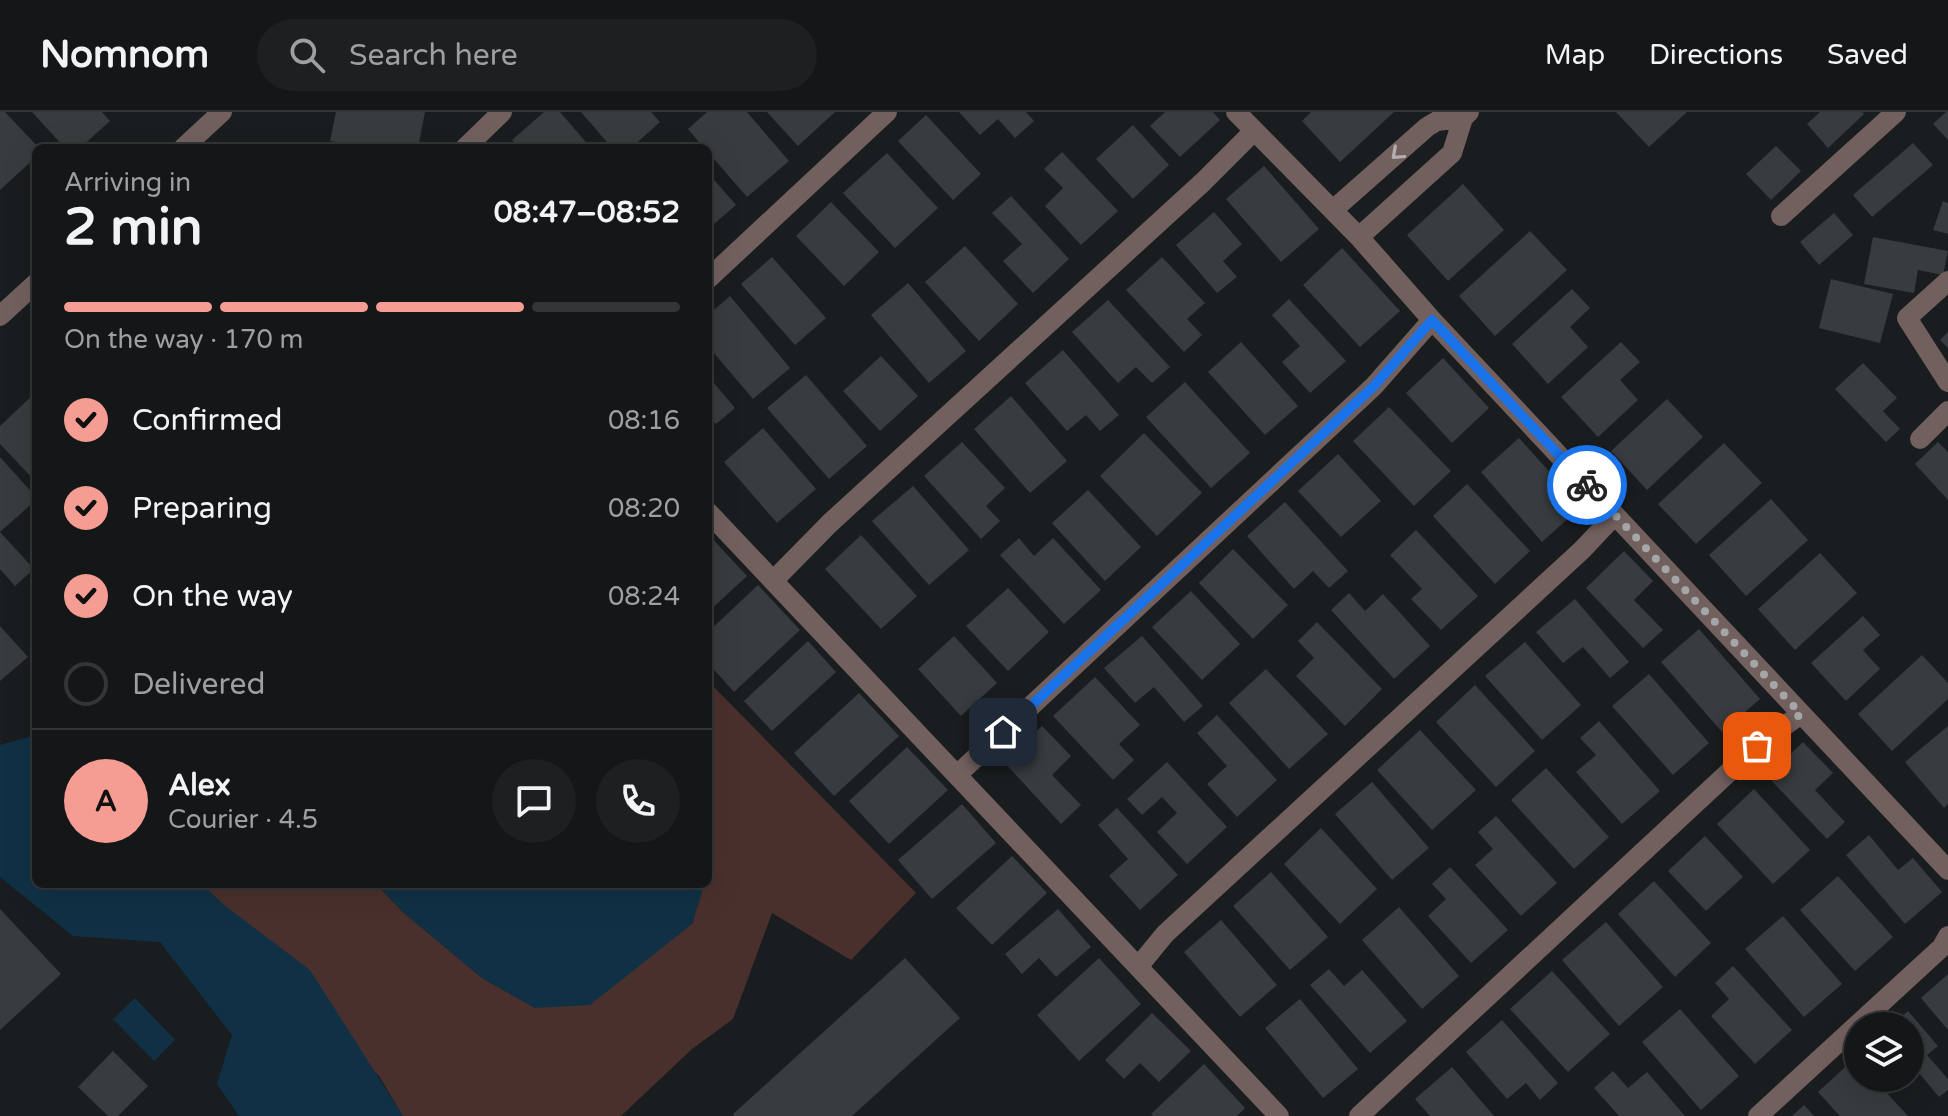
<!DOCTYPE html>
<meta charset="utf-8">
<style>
:root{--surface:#141617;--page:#1d1f20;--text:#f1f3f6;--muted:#9d9fa1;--line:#333536;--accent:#f59c93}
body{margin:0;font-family:"Varela Round",sans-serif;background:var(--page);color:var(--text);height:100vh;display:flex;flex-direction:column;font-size:30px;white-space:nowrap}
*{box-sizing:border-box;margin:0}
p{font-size:26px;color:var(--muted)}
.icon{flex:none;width:44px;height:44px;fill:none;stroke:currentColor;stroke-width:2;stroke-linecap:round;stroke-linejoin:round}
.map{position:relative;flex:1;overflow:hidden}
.drawer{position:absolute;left:32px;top:32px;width:680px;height:744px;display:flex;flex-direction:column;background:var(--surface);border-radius:12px;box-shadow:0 8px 32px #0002,0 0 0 2px var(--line)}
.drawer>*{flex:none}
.controls{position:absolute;left:1844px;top:900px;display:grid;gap:16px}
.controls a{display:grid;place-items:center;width:80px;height:80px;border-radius:50%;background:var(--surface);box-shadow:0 8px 32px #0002,0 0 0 2px var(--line);font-size:40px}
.pin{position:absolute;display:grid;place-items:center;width:68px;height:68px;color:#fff;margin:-34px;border-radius:16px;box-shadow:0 4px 12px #0006}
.courier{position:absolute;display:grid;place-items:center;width:80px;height:80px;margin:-40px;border:6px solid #1a73e8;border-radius:50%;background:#fff;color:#222;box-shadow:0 2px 10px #0007}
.headline em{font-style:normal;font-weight:700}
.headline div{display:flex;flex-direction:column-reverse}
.headline{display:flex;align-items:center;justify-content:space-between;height:136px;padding:0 32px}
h1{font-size:52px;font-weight:700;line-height:60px}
.bar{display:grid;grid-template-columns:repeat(4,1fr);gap:12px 8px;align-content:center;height:96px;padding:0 32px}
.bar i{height:10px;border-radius:6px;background:var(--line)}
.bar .active{background:var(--accent)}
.bar p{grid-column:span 4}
.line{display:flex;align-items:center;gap:20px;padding:0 32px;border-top:2px solid var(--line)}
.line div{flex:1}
.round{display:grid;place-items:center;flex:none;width:84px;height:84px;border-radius:42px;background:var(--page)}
ol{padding:0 32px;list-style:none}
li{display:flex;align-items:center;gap:24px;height:88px}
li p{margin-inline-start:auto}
li .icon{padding:8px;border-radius:50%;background:var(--accent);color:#111;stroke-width:4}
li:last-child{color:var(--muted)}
li i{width:44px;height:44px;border:4px solid var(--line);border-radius:50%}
header{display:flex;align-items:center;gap:48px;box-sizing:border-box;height:112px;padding:0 40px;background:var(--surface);border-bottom:2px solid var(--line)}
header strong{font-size:38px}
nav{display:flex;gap:44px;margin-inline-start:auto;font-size:28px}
.search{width:560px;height:72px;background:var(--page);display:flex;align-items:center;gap:20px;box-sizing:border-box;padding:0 28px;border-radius:44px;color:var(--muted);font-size:30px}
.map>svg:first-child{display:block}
</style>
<header>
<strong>Nomnom</strong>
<div class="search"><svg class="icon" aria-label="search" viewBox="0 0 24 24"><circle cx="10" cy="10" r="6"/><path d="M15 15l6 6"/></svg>Search here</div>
<nav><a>Map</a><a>Directions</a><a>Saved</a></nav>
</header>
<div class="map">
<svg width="1948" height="1004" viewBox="0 0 1948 1004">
<rect width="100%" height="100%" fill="#1a1d1f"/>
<path fill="#4a302d" d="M708,569L916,781L851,848L772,801L733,907L692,937L621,1004H403L379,964L202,772H376L404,801L482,866L535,896L692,812L704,772H708Z"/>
<path fill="#103145" d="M36,623V772H202L224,793L310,858L403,1004H239L217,972L232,923L160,830L73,824L0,765V633Z
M376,772H704L692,812L590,893L535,896L482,866L404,801Z
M135,886L175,928L154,949L113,907Z"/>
<path fill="#383c3f" d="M0,0H5L39,36H36V45L0,78Z
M32,0H102L110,9L80,36H65Z
M336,0H425L418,36H368L330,29Z
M544,0H560L591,36H519L512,28Z
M581,0H651L660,10L631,36H612Z
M707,0H747L789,49L747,85L708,40V36H704L688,17Z
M767,0H835L798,34Z
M959,0H1026L1034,9L1015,26L998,7L980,23Z
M1165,0H1213L1220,8L1180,45L1150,14Z
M1311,0H1394L1340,50L1302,9Z
M1616,0H1687L1649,35Z
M1820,0H1862L1864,2L1828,36L1807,12Z
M1946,0H1948V28L1933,12Z
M926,3L981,62L953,88L898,29Z
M1133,13L1169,53L1133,87L1096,47Z
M1913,31L1933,53L1872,105L1853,83Z
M1776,34L1801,59L1771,88L1746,62Z
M1062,40L1118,99L1081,133L1045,94L1063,76L1044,57Z
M887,41L938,96L895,136L843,81Z
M1264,54L1319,117L1281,150L1226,87Z
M708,61L736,93L708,117Z
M1463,72L1504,118L1448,169L1407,123Z
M1011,84L1069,147L1033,181L1003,149L1022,132L992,101Z
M1943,89L1948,91V122L1933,118Z
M831,90L879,140L844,174L796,124Z
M1214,100L1242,132L1223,149L1237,165L1217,181L1176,133Z
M1834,101L1853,123L1819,153L1800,130Z
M1530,119L1567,158L1495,224L1459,184Z
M1873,125L1948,139L1943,163L1918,158L1914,181L1864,172Z
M965,134L1018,192L979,229L925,170Z
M1342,136L1400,199L1360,235L1303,173Z
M772,145L826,206L795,233L741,172Z
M1162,145L1205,191L1187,207L1202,223L1184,240L1126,178Z
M1831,167L1893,182L1880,231L1819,216Z
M908,171L966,239L929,271L871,203Z
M1572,177L1590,196L1570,215L1588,235L1548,272L1512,232Z
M730,184L790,256L753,287L708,234V203Z
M1289,187L1346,249L1310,281L1282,250L1300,234L1272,203Z
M1108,188L1170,255L1152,271L1136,255L1118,271L1072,220Z
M1948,220V236L1940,228Z
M1241,230L1298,294L1265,323L1208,260Z
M1621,230L1640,250L1620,268L1638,288L1598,325L1561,285Z
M1063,238L1119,303L1100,319L1086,303L1067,319L1025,271Z
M881,244L918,284L880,319L843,279Z
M1443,246L1489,296L1452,331L1406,281Z
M1863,251L1897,286L1883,299L1900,317L1886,330L1835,277Z
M806,263L867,334L829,367L767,296Z
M708,264L735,296L716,312L708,302Z
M1185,270L1250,341L1211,376L1146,305Z
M36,280V370L0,332V314Z
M1011,284L1067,349L1030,381L974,317Z
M1667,287L1703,325L1647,378L1611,339Z
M1389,295L1451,359L1414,394L1353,329Z
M763,316L816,377L777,411L724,350Z
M1144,321L1202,381L1157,424L1100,364Z
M1519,326L1581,395L1542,430L1481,360Z
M962,330L1005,376L986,394L1000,409L981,427L924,364Z
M1938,330L1948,340V388L1915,352Z
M1724,331L1762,371L1696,432L1658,392Z
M1338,342L1381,389L1341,425L1298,379Z
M0,345L36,385V388L0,420L34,457L15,474L0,457Z
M1467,372L1530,439L1495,472L1433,404Z
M913,374L969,438L929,473L872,409Z
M1088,378L1141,435L1105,469L1052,411Z
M1771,387L1808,428L1746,484L1709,443Z
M1285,390L1348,459L1329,476L1313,459L1294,477L1247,424Z
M1416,418L1478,484L1441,518L1411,487L1422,477L1390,443Z
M708,422L747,464L708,500Z
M861,423L917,484L881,517L825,457Z
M1019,426L1034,444L1053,426L1101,478L1064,512L1000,443Z
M1233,437L1288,493L1253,527L1199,471Z
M1624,439L1653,469L1634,488L1663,518L1643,536L1586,476Z
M1820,441L1857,481L1795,538L1758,497Z
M758,473L800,518L734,580L708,551V520Z
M1008,476L1049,520L1008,559L966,514Z
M1191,479L1240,532L1202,568L1152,515Z
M1349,481L1365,499L1383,482L1430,534L1394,567L1331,498Z
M1575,487L1629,550L1610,566L1583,535L1563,551L1536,520Z
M1863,504L1880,523L1863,538L1880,557L1846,589L1811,551Z
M1317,510L1382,577L1345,614L1296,564L1314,546L1298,529Z
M0,514L28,545L0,569Z
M1699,517L1760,587L1722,620L1661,550Z
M954,524L997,571L961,604L918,557Z
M1142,524L1203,594L1184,610L1154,575L1135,591L1104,556Z
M808,529L836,560L772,619L744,589Z
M1525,530L1581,593L1542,628L1485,564Z
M1922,543L1948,571V587L1892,639L1858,602Z
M1266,557L1328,622L1289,657L1229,591Z
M1649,562L1709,631L1673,663L1612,594Z
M1095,565L1140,613L1119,632L1134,648L1113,668L1053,604Z
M1475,573L1535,639L1496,675L1436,610Z
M859,581L899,624L834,684L794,641Z
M1217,603L1277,668L1237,705L1207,672L1227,654L1197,621Z
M1599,609L1660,679L1622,712L1576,660L1596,643L1580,626Z
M1042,614L1071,644L1052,663L1081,693L1061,712L1004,650Z
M1948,614V692L1944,696L1905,650Z
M1420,618L1476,678L1432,718L1377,658Z
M1803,630L1833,661L1815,678L1845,710L1827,727L1767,664Z
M907,635L948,678L889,732L849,689Z
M1167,650L1227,715L1187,752L1157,720L1177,701L1162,685L1142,703L1127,687Z
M1546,656L1609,725L1574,757L1511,688Z
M1372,670L1429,736L1392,768L1335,702Z
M1754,677L1810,738L1773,772L1717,712Z
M962,692L996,731L932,787L898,748Z
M1117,696L1178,763L1140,798L1109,764L1128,747L1098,713Z
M1496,704L1557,771L1521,804L1475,753L1493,737L1478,720Z
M1321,716L1377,777L1340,812L1284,752Z
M1869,723L1898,758L1913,746L1942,780L1905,812L1846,743Z
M1705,724L1743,765L1706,799L1668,759Z
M1012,744L1047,781L992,833L956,796Z
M1450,755L1508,818L1471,851L1428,804L1446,787L1432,772Z
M1271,760L1328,825L1290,858L1233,794Z
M1838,764L1893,825L1855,859L1800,798Z
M1654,769L1711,831L1675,865L1618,802Z
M1399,795L1459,864L1422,897L1362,828Z
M0,797L61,862L0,918Z
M1058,797L1091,835L1056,865L1039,846L1022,862L1005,842Z
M1783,804L1842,872L1804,905L1745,837Z
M1221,808L1277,873L1240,905L1184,840Z
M1606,810L1663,875L1619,914L1562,848Z
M905,846L960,906L852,1004H734L733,1002Z
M1099,846L1141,892L1079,949L1037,903Z
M1733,854L1792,918L1755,952L1711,904L1729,887L1715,871Z
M1329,857L1344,874L1362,858L1407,909L1370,941L1310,873Z
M1552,859L1610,922L1568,960L1510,897Z
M1948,862V918L1921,886Z
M1300,887L1358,957L1323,986L1265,916Z
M1680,897L1739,964L1701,998L1642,930Z
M1908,899L1938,934L1927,943L1948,967V978L1939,985L1919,961L1904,973L1899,966H1910V914H1890Z
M1152,901L1191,939L1159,970L1140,951L1124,967L1105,948Z
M1502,908L1558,971L1540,988L1526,971L1507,987L1466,940Z
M113,939L148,974L118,1004H108L78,975Z
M1855,946L1858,949V966H1873L1908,1004H1840L1818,980Z
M1204,952L1245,996L1237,1004H1153L1151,1002Z
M1452,955L1494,1004H1430L1415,987Z
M1613,959L1628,976L1647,960L1685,1004H1619L1594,976Z
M1804,993L1814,1004H1792Z"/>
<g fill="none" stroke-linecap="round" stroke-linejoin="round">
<path stroke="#72605e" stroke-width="20" d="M1236,0L1359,125L1432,208L1948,758
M183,36L222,0
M465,36L502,0
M1333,98L1427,15L1437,9L1463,6
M1781,104L1896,0
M1359,125L1452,41L1463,6L1469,0
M708,167L887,0
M1948,169L1907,206L1948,270
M0,204L36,171
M1920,327L1948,299
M708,400L1279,1004
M773,469L830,411L1203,70L1254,19
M957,663L1374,274L1432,208
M1138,855L1165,822L1582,438L1615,403
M1359,1004L1757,634L1801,602
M1758,1004L1942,835L1948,824"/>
</g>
<defs><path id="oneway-chevron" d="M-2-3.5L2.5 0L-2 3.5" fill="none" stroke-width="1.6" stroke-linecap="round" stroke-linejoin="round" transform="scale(2)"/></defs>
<use stroke="#b6afaf" href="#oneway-chevron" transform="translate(1397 42) rotate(138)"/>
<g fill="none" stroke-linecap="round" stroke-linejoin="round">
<path stroke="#a4a6a8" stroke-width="8" stroke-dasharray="0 14.4" d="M1587,373L1801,602L1757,634"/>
<path stroke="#1a73e8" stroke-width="10" d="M1003,620L1374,274L1432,208L1587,373"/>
</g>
</svg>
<div class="controls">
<a><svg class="icon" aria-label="layers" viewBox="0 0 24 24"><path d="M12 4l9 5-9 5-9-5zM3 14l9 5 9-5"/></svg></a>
</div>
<div class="pin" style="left:1757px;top:634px;background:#ea580c"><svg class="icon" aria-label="bag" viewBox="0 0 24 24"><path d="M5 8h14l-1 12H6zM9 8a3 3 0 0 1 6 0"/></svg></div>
<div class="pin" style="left:1003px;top:620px;background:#1f2937"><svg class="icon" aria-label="home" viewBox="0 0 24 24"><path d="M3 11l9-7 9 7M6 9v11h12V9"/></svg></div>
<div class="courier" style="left:1587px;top:373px"><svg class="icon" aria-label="bike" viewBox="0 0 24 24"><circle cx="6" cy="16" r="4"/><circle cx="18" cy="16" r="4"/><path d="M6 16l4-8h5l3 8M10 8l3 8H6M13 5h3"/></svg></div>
<section class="drawer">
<div class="headline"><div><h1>2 min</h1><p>Arriving in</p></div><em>08:47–08:52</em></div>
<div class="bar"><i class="active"></i><i class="active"></i><i class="active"></i><i></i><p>On the way · 170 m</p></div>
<ol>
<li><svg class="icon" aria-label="check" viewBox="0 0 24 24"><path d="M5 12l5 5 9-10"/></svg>Confirmed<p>08:16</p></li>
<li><svg class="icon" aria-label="check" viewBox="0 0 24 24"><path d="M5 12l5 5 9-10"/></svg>Preparing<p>08:20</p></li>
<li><svg class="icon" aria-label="check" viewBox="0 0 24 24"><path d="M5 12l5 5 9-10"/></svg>On the way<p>08:24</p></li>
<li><i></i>Delivered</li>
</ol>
<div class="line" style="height:144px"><b class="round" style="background:var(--accent);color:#111">A</b><div><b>Alex</b><p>Courier · 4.5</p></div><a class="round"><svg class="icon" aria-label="chat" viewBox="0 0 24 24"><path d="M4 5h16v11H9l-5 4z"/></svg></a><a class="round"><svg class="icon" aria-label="phone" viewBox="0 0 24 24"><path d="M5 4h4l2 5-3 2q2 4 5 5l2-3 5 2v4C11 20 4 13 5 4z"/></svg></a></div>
</section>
</div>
